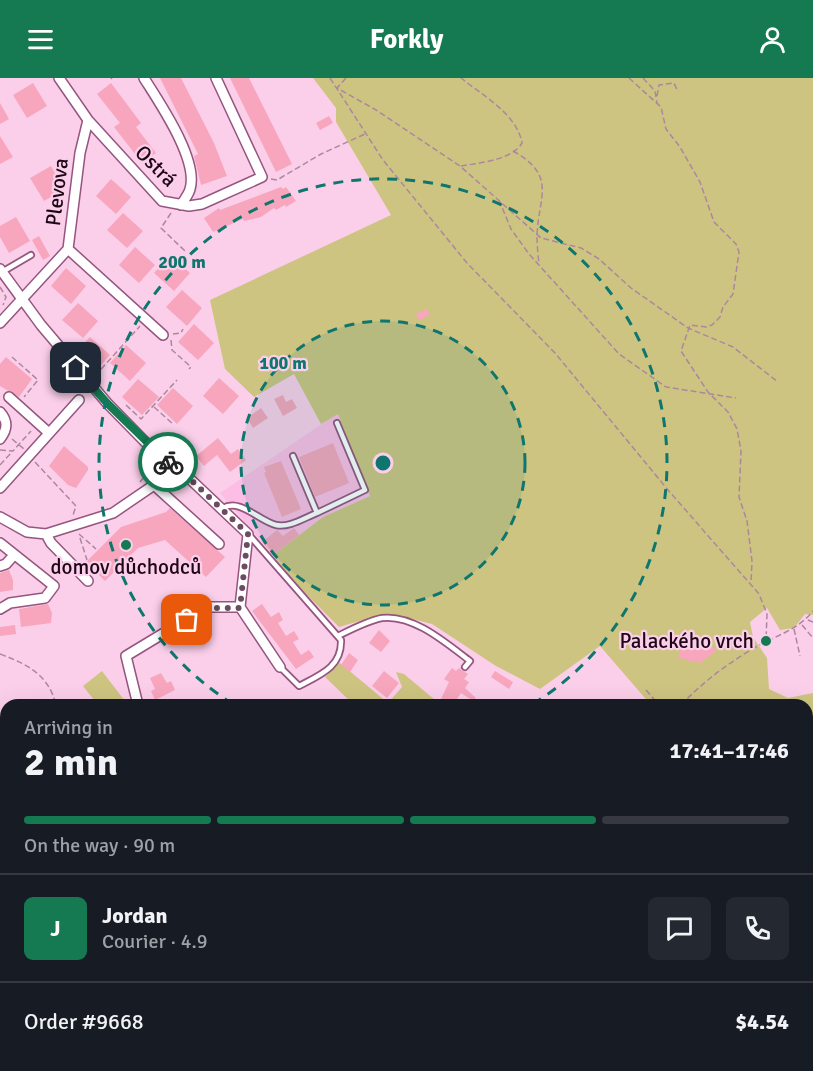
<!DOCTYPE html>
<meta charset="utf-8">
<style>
:root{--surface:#171b24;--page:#242831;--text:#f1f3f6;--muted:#9ea1a6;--line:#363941;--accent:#157a52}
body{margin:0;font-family:Signika,sans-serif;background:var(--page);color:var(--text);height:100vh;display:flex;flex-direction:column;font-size:22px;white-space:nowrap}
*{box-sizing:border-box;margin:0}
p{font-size:20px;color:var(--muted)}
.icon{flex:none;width:33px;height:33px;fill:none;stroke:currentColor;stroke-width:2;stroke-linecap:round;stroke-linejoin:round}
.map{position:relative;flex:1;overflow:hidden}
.details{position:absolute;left:0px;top:621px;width:813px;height:372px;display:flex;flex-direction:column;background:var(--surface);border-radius:18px 18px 0 0;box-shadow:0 6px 24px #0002}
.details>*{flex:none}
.pin{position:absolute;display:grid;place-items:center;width:51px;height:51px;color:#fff;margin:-26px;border-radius:12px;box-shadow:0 3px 9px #0006}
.courier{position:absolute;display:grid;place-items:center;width:60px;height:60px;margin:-30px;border:4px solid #157a52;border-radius:50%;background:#fff;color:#222;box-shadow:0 2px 8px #0007}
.headline em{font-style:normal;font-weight:800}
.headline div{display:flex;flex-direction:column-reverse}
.headline{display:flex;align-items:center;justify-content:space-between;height:102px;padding:0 24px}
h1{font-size:39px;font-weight:800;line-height:45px}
.bar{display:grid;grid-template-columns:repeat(4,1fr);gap:9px 6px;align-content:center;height:72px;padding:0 24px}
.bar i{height:8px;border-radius:4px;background:var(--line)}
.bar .active{background:var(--accent)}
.bar p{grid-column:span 4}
.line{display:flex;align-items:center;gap:15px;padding:0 24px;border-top:2px solid var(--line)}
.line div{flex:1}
.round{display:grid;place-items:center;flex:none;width:63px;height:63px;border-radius:9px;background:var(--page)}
header{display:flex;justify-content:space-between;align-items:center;height:78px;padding:0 24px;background:var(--accent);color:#fff;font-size:27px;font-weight:800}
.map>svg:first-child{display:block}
</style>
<header><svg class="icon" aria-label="menu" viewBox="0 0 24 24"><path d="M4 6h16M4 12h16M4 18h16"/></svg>Forkly<svg class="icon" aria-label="person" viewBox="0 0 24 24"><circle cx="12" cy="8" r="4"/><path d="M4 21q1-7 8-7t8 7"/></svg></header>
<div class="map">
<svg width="813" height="993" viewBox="0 0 813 993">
<rect width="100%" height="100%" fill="#fbcfea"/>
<path fill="#fdbee6" d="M338,335L370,418L323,439L273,477L220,415Z
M37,987H101L121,993H24Z
M230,987H394L392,993H224Z"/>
<path fill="#cec481" d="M313,0H813V537L805,536L794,550L780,552L767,530L750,544L753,559L767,580L769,611L788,620L813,615V940L807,938V627H651L600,568L540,611L496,588L432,546L397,537L373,539L339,549L292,502L273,477L323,439L370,418L338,336L321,346L294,296L254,319L225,291L210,222L391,137L336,44V30Z
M340,585L388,625L402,609L396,594L404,596L441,627H354L325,599Z
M102,593L128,627H98L83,608Z
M807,951L813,953V993H392L394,987H807Z"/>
<path fill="#f7a6bd" d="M160,0H181L214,65L227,98L201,107L194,78L198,76Z
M230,0H249L292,86L276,94Z
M33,5L47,28L27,40L13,17Z
M111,5L141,45L136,49L156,75L142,85L114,49L120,45L97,16Z
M0,25L9,41L0,46Z
M329,38L333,45L320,52L316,45Z
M0,58L13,79L0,86Z
M51,88L64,112L44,123L30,100Z
M111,101L131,119L116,136L96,118Z
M281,109L283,111L286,109L296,123L286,129L285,127L276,132L274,130L261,139L244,143L243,141L213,154L204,140L219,130L220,132Z
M123,135L143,153L127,170L107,152Z
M16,139L30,163L9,175L0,159V148Z
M39,158L50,178L43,182L32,162Z
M135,169L155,187L139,205L119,187Z
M170,177L190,195L174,213L154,195Z
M66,190L86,208L71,226L51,208Z
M182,212L202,230L187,248L166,229Z
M78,225L98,243L83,260L62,242Z
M427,231L430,237L419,242L416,236Z
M194,246L214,265L198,282L178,264Z
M90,259L110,277L94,295L74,276Z
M126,267L146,285L130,303L110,285Z
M6,279L32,301L19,319L0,308V286Z
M219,300L239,318L223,336L203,318Z
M138,301L159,319L142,337L122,319Z
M173,310L193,328L177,346L157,327Z
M283,317L286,324L292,321L297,330L283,338L274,321Z
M261,330L268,340L253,350L247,340Z
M218,360L231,376L238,371L246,382L230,394L217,377L204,388L196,378Z
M333,365L349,405L315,419L299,379Z
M64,368L88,389V392L76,410L68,407L49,388Z
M281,383L301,431L282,439L264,395L266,394L264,389Z
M170,430L225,479L206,499L165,462L138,470L105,503L86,484L121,449L166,434Z
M294,450L299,457L273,477L262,464L277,452L283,458Z
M9,492L13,502V512L0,514V495Z
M48,526L52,535L51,545L21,549L19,531Z
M262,526L271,539L279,534L283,542L278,545L286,558L294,553L299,561L293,564L301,577L309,572L314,579L296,591L252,533Z
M15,547L16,556L0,558V549Z
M379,552L390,563L381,574L369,565Z
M683,565L698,573L700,569L705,572L708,567L717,572L696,588L699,583L697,582L694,584L678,579Z
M349,575L358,582L350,594L341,587Z
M452,590L456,593L459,590L468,596L464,601L469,604L465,610L476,620L473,623L461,615L453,627L441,621L449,604L444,601Z
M384,593L399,605L387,620L372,608Z
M495,593L513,604L509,611L491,599Z
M161,595L167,605L171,603L175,612L155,622L151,613L155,611L150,600Z"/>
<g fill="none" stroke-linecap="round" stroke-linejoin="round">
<defs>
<path id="service" d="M2,194L31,177
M223,430C240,420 259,443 276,447C289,450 304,440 317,435L293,378
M317,435L365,412L337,345
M250,458L341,562C342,589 320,597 299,608L280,589
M338,558C352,551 367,543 382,540C413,536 446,565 470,583L465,589
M4,809L6,807
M238,993H246"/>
<path id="minor" d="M59,0L88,42L162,123L189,128L202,126L262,99L216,0
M144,0C159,24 199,82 190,111C189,116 184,122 181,127
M68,171L80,75L88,42
M68,171L163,257
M0,191L41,247L107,325L160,379L190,401L248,456L240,529L280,589
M0,245L68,171
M9,319L49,355
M0,334C8,343 8,351 0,361
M0,410L79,322
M0,439L27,454L46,456L113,435L154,407L219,466
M46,456L51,465L88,503
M0,465L54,508L45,520L10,525L0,531
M0,488L6,486L14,477
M138,627L126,578L207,529H240
M0,677L6,670
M0,871L6,868
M5,993L17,987"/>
</defs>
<use href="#service" stroke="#94557f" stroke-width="8"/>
<use href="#minor" stroke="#94557f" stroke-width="12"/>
<path stroke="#ac879e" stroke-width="1.5" stroke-dasharray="6 3" stroke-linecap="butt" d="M330,0L383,82L467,185L555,275L668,412L759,516L767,536L766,563
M346,0L337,10L376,32L460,88L541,160L581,170L599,181L631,210L688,250L733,269L778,304
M629,0L661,29L666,51L680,69L700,104L714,144L736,166L739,174L733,216L723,229L720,239L712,247L706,249L690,247L681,273L708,314L728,334L737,351L741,373L739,419L747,443L752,483L751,505
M643,0L655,13L657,25
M111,1L112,0
M657,18L659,7L674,5L678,14
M513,73C558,98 538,119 537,158C537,167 538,177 539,186
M461,88C479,85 512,82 522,65C517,36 482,17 461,0
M271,101L277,102L321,76L365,56
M499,122L511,151L529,176L619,276L666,309L736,320
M171,135L161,150L185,173
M0,209L6,219L3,227
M173,256L181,255L183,251
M171,262L172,272L191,289L189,291
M12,279L38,302L24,319
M95,298L140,248
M126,327L141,341L177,302
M154,329L174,347
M12,361L24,371
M0,372L13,373L31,353
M35,384L76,428L73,437
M0,387L11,375
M140,404L154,387
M79,456L96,471
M80,460L87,482
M808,542L813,544
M802,547L813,560
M794,551L800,578
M0,576C27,586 49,597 56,627
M646,612L659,627
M681,627C703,604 727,586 754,570C775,558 798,552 813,533
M807,668L813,660
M807,733L813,731
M807,748L813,743
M807,775L813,777
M807,899L813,898
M807,924L813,925
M153,987C160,993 201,991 210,987"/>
<use href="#service" stroke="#fff" stroke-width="4.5"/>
<use href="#minor" stroke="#fff" stroke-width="9"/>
</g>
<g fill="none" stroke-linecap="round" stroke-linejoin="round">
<path stroke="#6b4c60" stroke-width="6" stroke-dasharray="0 10.8" d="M168,384L190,401L248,456L240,530H207L187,542"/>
<path stroke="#157a52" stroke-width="8" d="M76,290L107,325L168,384"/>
</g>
<circle cx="383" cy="385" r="142" fill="#0f766e" fill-opacity=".12"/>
<g fill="none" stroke="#0f766e" stroke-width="3" stroke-dasharray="10 8">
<circle cx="383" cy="385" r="142"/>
<path d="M233 626A284 284 0 1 1 533 626"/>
</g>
<g fill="#157a52" stroke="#fbcfea" stroke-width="2">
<circle cx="126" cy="467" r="6"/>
<circle cx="766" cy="563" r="6"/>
</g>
<g text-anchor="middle" stroke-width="4.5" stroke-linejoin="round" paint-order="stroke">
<g font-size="21" fill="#1d0616" stroke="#fbcfea">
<text transform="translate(156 88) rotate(45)" y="7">Ostrá</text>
<text transform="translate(57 114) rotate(-83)" y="7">Plevova</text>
</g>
<g font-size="21" fill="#1d0616" stroke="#fbcfea">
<text x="126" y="496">domov důchodců</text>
<text x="754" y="570" text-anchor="end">Palackého vrch</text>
</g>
</g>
<circle cx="383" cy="385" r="9" fill="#0f766e" stroke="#fbcfea" stroke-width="3"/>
<g font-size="18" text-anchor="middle" font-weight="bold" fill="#0f766e" stroke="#fbcfea" stroke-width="4.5" stroke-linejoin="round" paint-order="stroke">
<text x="182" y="190">200 m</text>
<text x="283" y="291">100 m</text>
</g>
</svg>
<div class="pin" style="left:187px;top:542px;background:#ea580c"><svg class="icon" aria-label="bag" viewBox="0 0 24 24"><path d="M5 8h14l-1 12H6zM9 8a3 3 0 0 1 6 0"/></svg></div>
<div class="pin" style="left:76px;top:290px;background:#1f2937"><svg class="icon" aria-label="home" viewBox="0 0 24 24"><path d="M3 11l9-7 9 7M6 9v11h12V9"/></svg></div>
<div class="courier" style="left:168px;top:384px"><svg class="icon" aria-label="bike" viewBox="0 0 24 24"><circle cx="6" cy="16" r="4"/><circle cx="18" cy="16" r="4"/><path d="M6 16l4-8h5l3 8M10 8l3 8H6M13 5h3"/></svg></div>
<section class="details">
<div class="headline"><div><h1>2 min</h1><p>Arriving in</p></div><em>17:41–17:46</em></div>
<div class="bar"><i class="active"></i><i class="active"></i><i class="active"></i><i></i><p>On the way · 90 m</p></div>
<div class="line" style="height:108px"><b class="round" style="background:var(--accent);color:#fff">J</b><div><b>Jordan</b><p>Courier · 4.9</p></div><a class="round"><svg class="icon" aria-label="chat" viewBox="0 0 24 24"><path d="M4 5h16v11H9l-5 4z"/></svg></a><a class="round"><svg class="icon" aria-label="phone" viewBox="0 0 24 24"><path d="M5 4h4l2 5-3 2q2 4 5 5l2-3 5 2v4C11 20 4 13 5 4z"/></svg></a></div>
<div class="line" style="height:78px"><div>Order #9668</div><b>$4.54</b></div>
</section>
</div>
